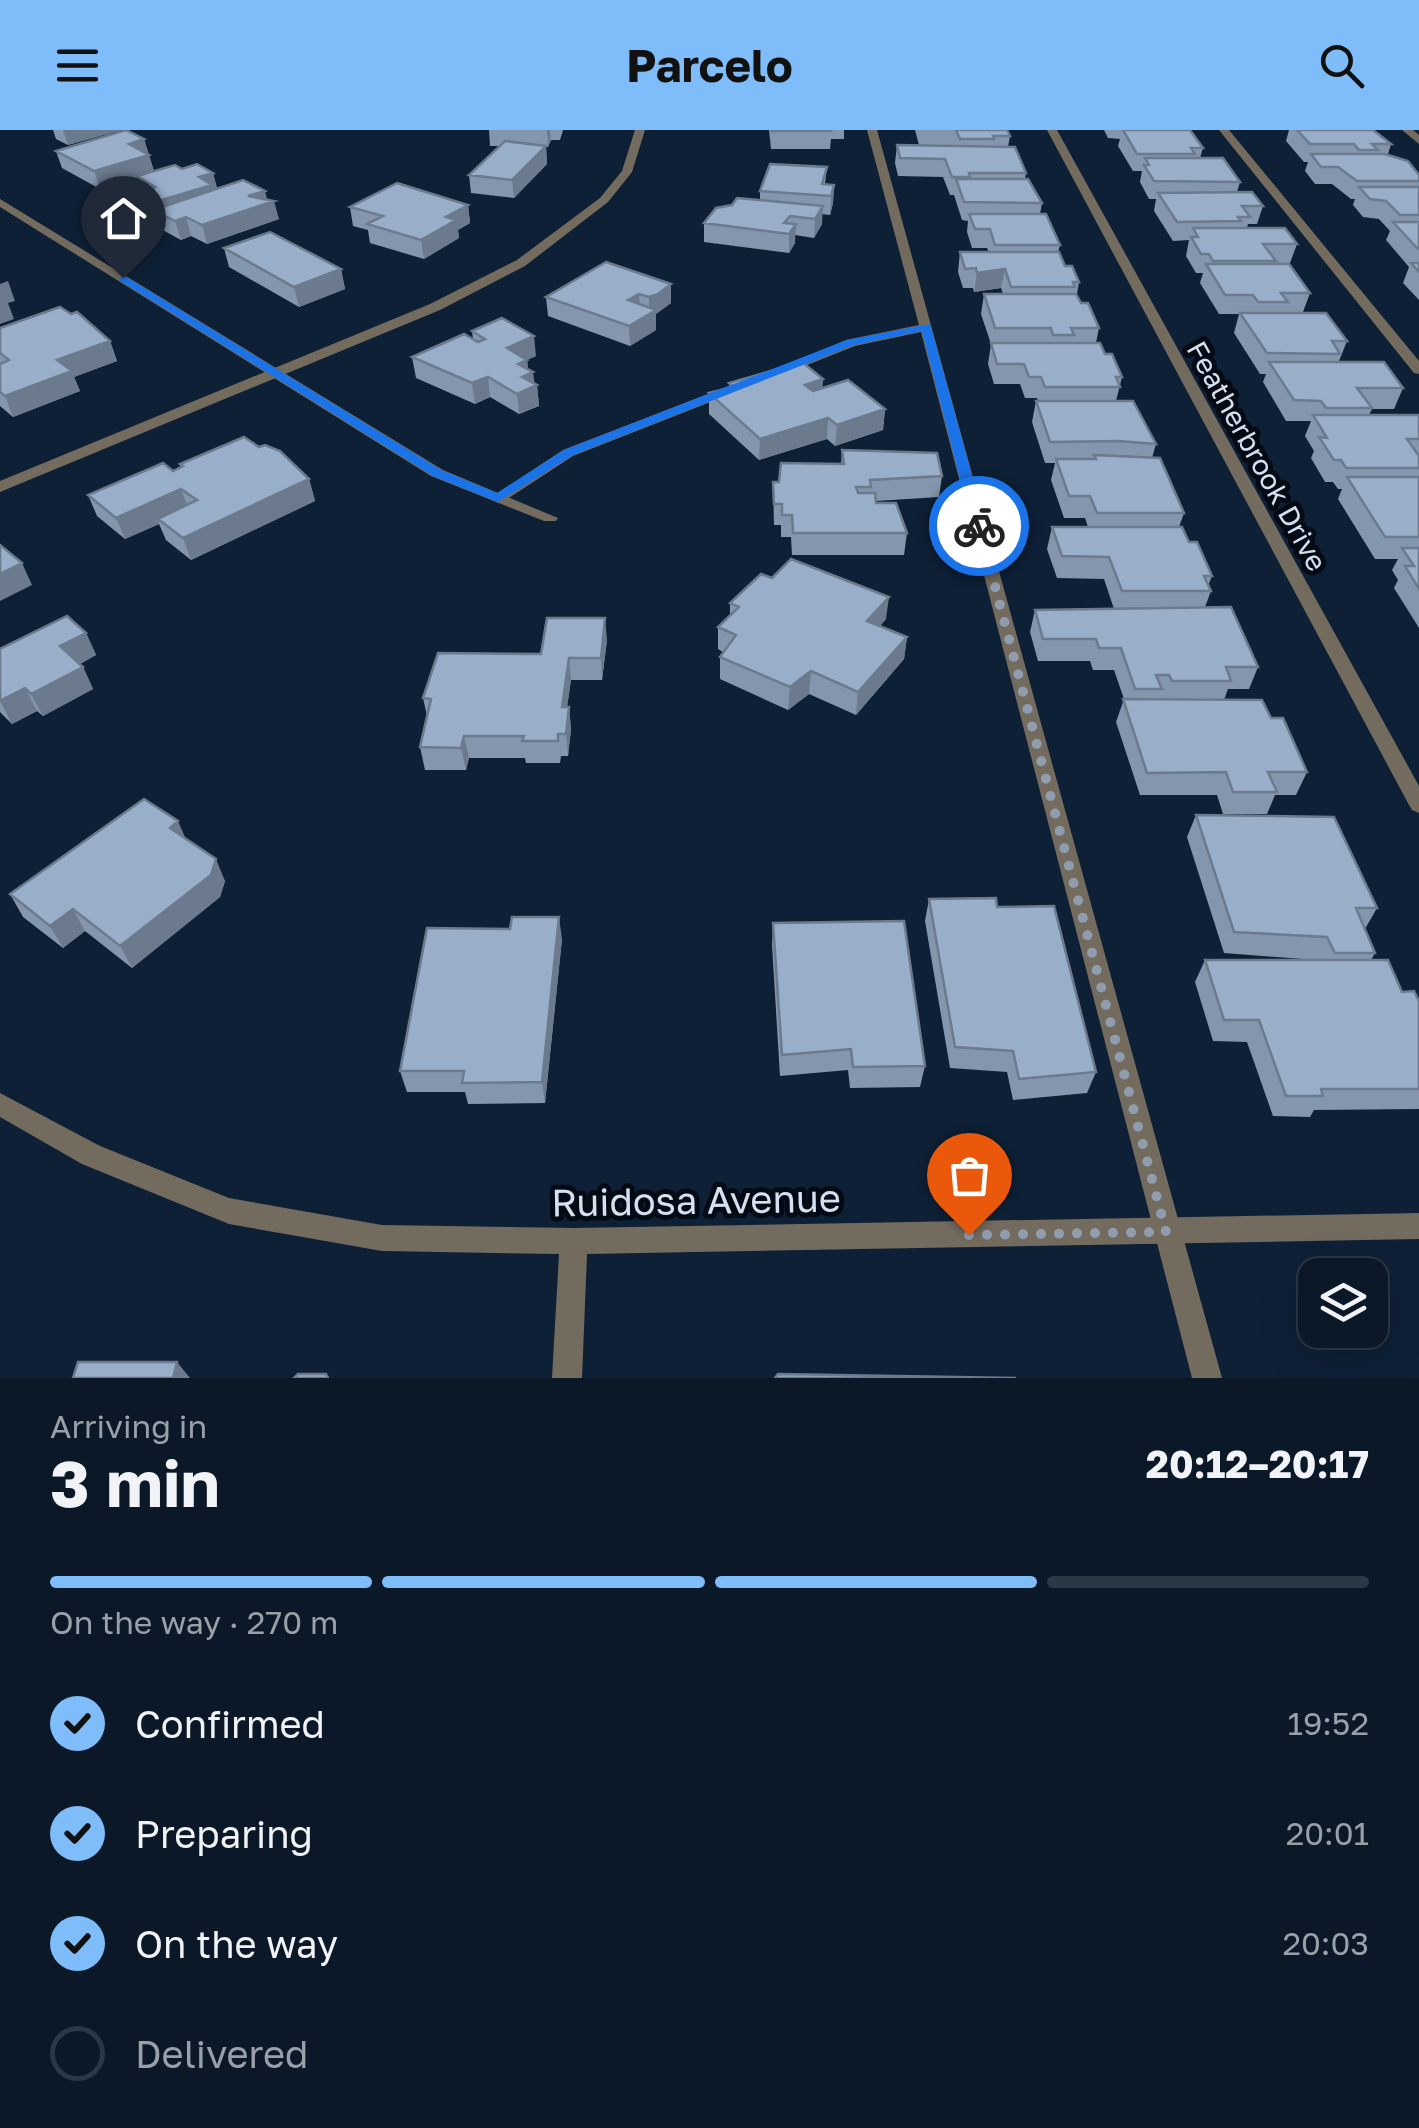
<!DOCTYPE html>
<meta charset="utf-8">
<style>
:root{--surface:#0a1828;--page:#182534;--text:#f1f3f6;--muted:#99a0a8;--line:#2a3745;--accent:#7ebdf9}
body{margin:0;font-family:"Golos Text",sans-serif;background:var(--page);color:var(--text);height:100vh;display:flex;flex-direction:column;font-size:38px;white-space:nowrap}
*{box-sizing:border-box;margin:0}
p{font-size:32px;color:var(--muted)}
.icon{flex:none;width:55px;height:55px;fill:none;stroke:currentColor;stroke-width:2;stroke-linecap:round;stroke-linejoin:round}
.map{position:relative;height:1248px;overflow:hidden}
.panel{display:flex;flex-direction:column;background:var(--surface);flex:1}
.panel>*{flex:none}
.buttons{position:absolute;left:1298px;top:1128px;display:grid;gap:20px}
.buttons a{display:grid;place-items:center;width:90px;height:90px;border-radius:20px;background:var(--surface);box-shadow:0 10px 40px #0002,0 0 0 2px var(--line);font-size:50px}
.pin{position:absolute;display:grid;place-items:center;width:85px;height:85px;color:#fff;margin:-102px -42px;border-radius:50% 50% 50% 0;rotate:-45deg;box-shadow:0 0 10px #0007}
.pin .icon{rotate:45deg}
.courier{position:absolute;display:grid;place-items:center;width:100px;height:100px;margin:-50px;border:8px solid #1a73e8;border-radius:50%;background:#fff;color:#222;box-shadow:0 2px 12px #0007}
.headline em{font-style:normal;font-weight:700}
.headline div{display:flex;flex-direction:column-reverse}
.headline{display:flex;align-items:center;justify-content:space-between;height:170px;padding:0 50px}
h1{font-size:65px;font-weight:700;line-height:75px}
.bar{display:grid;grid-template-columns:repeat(4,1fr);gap:15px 10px;align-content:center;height:120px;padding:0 50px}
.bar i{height:12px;border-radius:8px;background:var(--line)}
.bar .active{background:var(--accent)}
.bar p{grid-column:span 4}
ol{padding:0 50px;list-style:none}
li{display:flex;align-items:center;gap:30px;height:110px}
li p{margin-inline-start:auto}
li .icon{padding:10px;border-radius:50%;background:var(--accent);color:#111;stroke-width:4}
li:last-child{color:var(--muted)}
li i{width:55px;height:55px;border:5px solid var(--line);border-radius:50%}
header{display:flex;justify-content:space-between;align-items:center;height:130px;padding:0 50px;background:var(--accent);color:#111;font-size:45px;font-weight:700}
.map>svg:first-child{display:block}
</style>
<header><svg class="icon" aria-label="menu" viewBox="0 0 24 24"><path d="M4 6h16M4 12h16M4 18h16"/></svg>Parcelo<svg class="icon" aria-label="search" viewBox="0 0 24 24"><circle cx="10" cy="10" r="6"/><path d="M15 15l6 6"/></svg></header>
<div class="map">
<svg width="1419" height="1248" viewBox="0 0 1419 1248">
<rect width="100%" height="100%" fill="#0e2036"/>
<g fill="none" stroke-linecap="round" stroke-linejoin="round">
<path fill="#746b5f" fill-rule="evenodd" d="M867,0H877L1222,1248H1192L921,202L855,216L782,245L770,242L846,210L919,195Z
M1219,0H1229L1419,231V244L1414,243Z
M731,255L738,259L736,262L573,326L504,371L498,373L490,368L563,320Z"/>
<path fill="#746b5f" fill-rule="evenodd" d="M1047,0H1057L1419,656V683L1412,680L1409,675Z
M1402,0H1413L1419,5V14Z
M0,69L443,340L558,388L556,391H544L431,346L0,77Z
M0,963L100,1016L229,1068L382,1095L574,1098L1419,1083V1109L587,1124L582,1248H552L559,1124L382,1121L229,1094L82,1034L0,987Z"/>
<path fill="#746b5f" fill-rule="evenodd" d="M635,0H645L632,42L608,72L525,136L440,180L0,362V351L430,174L517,130L600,68L622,41Z"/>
</g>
<path fill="#8496ad" d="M53,0H121L68,15L56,9Z
M469,0H563L560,10H551L548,17H546L547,34L514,68L471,63L469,45L499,16H490L489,0Z
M769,0H844V9H831L830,19H771Z
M915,0H1007L1010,6L1008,17L1026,43L1025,49L1042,73L1040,84L1060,115L1058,122L1065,136L1079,152L1077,164L1081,173L1099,198L1096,213L1122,247L1116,271L1156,314L1152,328L1184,383L1179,397L1212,446L1208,456L1211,461L1205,477L1258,537L1249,559H1228L1224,570L1271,588L1307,642L1296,665H1275L1267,684H1223L1217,665H1140L1116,592L1124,569L1114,540H1093L1090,531H1038L1030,502L1035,480L1114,479L1104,449L1057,448L1047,419L1052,397H1088L1085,388H1064L1051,350L1055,333H1045L1032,292L1036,271H1038L1037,268H1025L1020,254H994L988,234L991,214L981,184L984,164H1003L1001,158L974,162L973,158H963L958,142L960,122H989L987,118H972L967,102L968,91L962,90L954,65H950L943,47L898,46L895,33L897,15H919Z
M1104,0H1190L1203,18L1200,28L1240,52L1237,62L1263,76L1257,94H1248L1247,98L1297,114L1290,133L1275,134L1310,163L1303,182L1347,211L1339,231L1337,232L1403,258L1394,279H1372L1369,285H1419V498L1394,458L1398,450L1392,440L1398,429H1375L1338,369L1342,359H1338L1333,352H1325L1311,328L1314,321L1305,306L1311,291H1286L1263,252L1266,244H1260L1234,203L1239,184H1219L1200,153L1203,143H1196L1186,126L1189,110L1173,111L1154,81L1156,69H1149L1140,52L1142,41H1133L1118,16L1120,9L1108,8Z
M1289,0H1373L1391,14L1388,24L1419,45V170L1403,153L1409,137L1386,110L1390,101L1379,89L1363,87L1353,75L1355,69H1351L1332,54H1315L1305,41L1308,32H1304L1286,11Z
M144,9L154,41L182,39L213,43L217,59L267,69L279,89L207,114L191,106L181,110L159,98L157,92L150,94L134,83L128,65L142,61L138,47L100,59L62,38L56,21Z
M827,37L825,54L834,55L833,73L830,85L822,84V94L814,108L795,105V113L789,123L704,112V93L760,70V61Z
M468,75L470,93L458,100L459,108L424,129L370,113L368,100L353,96L350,77Z
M224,118L341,139L345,159L299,177L229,137Z
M671,154V173L656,184V200L630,216L548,186L546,167Z
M0,198L110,211L117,231L74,247L80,261L13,287L0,276Z
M472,201L536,226L527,230L528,239L534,253L537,255L539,276L519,284L490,267L475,274L416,248L412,227L473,209Z
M823,249L822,258L885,279L883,300L835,316L827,309L759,330L709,284V263L729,258V253Z
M842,320L942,346L939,367L876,371L907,403L904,425H792L791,407H781V395H774L773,352H779L841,334Z
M180,334L309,349L315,371L191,430L166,410L159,394L125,409L97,386L88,365L173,341L181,337Z
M730,473L886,489L880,496L907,507L904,529L856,585L809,564L788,580L720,549V527L723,522L718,519V497L730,486Z
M86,503L96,525L80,534L83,537L93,559L43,586L37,581L12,594L0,582V519Z
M607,510L602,550H571L567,577H569L571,599L568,626H561L560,633H526L525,628H469L466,640H425L420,617L427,586L423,568L541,524Z
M1196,685L1377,778L1365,799L1375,823L1371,830L1402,862L1419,871V979L1314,980L1310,987L1273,986L1247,912L1213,911L1195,852L1205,830H1316L1224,823L1187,707Z
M186,708L225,751L220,767L132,838L85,801L63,818L23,787L10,764Z
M929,769L997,777L1096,942L1087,963L1013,970L1007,942L950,938L925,791Z
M773,793L925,936L920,957L850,958L848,940L780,946L772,815Z
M562,809L545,973L468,974L465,962H407L400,941Z"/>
<path fill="#6b7a8d" d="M63,0H121L68,15Z
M547,0H550L551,10L548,17Z
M144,9L154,43L100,59L94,41L129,14Z
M546,16L547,34L514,68L512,50Z
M213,43L218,61L153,80L157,92L150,94L145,75L199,47Z
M834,55L833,73L830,85L831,66Z
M265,61L268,73L274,71L279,89L207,114L202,95L248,66Z
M468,75L470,93L458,100L459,108L424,129L421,110L446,87Z
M823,76L822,94L814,108L815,89Z
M186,87L191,106L181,110L175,91Z
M796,94L795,113L789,123V104Z
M341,139L345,159L299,177L294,157Z
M1005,139L1001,158L974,162L977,143Z
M8,151L15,171L8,173L14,189L0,194V154Z
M671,154V173L656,184V200L630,216L629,196L649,184V167Z
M639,164L640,183L628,170Z
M534,206L536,226L527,230L529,244L533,242L535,256L537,255L539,276L519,284L517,264L507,218Z
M110,211L117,231L74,247L80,261L13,287L5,266L57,230Z
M488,247L490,267L475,274L472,253Z
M823,249L822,270L805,255Z
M885,279L883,300L835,316L837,295Z
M828,288L827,309L759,330L760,309Z
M309,349L315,371L191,430L183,408Z
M181,359L189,380L158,389L159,394L125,409L116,388Z
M22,433L32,455L0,471V444Z
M889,467L886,489L865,513L867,491Z
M605,488L607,510L602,550L601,528Z
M86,503L96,525L70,538L60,516Z
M907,507L904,529L856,585L858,562Z
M569,528L571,550L564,599L562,577Z
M83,537L93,559L43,586L31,564Z
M811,541L809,564L788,580L790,557Z
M25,558L37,581L12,594L0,571Z
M569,577L571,599L568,626L566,604Z
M464,606L469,628L466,640L461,618Z
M178,691L188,714L170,698Z
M216,729L225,751L220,767L132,838L120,816Z
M73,779L85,801L63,818L50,796Z
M559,787L562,809L545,973L542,952Z
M177,1232L190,1248H173Z"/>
<path fill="#99aec9" stroke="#6b7a8d" stroke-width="2.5" d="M126,0L144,9L129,14L149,25L94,41L56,21Z
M772,0H831V1H772Z
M956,0H1007L1010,6H993L994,9H960Z
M1123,0H1190L1203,18H1191L1195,24H1137Z
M1297,0H1373L1391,14H1372L1378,20H1359L1354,14H1310Z
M505,11L546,16L512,50L469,45Z
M897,15L1015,17L1026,43H969L970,47H952L945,29L900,28Z
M1311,24H1385L1408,31L1419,45V51H1357L1338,37H1321Z
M1145,28H1223L1240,52L1154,51L1144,35H1149Z
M197,34L213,43L199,47L212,55L145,75L128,65L155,57L137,46L175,35L182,39Z
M770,34L827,37L822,54L834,55L831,66L760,61Z
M956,49H1028L1042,73L964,72Z
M243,50L265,61L248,66L274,71L202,95L186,87L175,91L153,80Z
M397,53L468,75L446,87L456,90L421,110L367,94L383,86L350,77Z
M1359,57H1419V85H1400L1386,71L1370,69Z
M1252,62L1263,76H1242L1250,87H1238L1241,91L1177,92L1158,63Z
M737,68L823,76L815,89L790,86L784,93L796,94L789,104L704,93L716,78L732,75Z
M969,84H1046L1060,115H995L990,99H975Z
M1393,92H1419V119H1418Z
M1193,98H1285L1297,114H1263L1276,131H1213L1209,124H1201L1191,107H1198Z
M270,102L341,139L294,157L224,118Z
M960,122H1059L1065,136H1072L1079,152H1073L1075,157H1011L1005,139L977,143L976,138L965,139Z
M606,132L671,154L658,164L649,167L639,164L628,170L656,180L629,196L546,167Z
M1411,133H1419V142Z
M1206,134H1289L1310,163H1281L1288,172H1258L1253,165H1225Z
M984,164H1076L1081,173H1088L1099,198H1071L1074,205H1053L1051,198H995Z
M60,177L71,184L77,182L110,211L57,230L72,241L5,266L0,262V234L9,230L0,223V198Z
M1240,183H1326L1347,211H1332L1340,224L1267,223Z
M502,188L534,206L507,218L527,230L518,234L533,242L522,247L537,255L517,264L488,247L472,253L412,227L464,204L478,212L485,209L472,201Z
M991,213H1100L1105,224H1112L1122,247H1116L1120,257H1045L1041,247H1029L1024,234H997Z
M802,232L823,249L805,255L813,261L848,250L885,279L837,295L828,288L760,309L709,263L733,257L729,253Z
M1269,232H1384L1403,258H1357L1372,278H1326L1321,271L1294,270Z
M1036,271H1133L1156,314L1119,311L1050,312Z
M1313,285H1419V309H1407L1419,326V338H1346L1341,330H1334L1319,307L1327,308Z
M244,307L259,317L265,315L280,321L309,349L183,408L158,389L197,370L181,359L116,388L88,365L163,333L173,341L183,336L180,334Z
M842,320L937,323L942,346L870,350L871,357H856L858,363H875L876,373H896L907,403H793L792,385H782V374H774L773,352H779L781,333L844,334Z
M1094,325L1160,328L1184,383H1097L1090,366H1069L1056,329H1096Z
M1347,347H1419V407H1385Z
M1052,397H1182L1189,412H1197L1212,446H1204L1211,461H1122L1109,427L1062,426Z
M0,415L22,433L0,444Z
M1402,418H1419V459L1405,436H1414Z
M791,429L889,467L867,491L907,507L858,562L811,541L790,557L720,527L736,505L718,497L739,477L730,473L761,444L772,448Z
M1231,477L1258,537H1226L1231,551H1172L1169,545H1156L1162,559H1135L1121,518H1099L1096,509H1043L1035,480Z
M67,486L86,503L60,516L83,537L31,564L25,558L0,571V519Z
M547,488H605L601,528H569L562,577H569L566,604H558V611H522L524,606H464L461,618L420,617L431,569L423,568L438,523L541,524Z
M1123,569L1262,570L1271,588H1283L1307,642H1268L1277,662H1233L1226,642L1147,643Z
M144,669L178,691L170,698L216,729L211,745L120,816L73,779L50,796L10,764Z
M1196,685L1334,687L1377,778H1356L1375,823H1335L1327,807L1234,802Z
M996,768L997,777L1054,776L1096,942L1019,949L1013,921L955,917L929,769Z
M512,787H559L542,952L462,953L464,941H400L427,798L510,799Z
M904,791L925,936L853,937L851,919L782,925L773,793Z
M1205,830H1388L1402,862L1414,861L1419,871V959H1321L1323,966H1286L1259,890H1224Z
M78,1232H177L173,1248H73Z
M298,1244H326L328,1248H294Z
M778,1244L1016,1248H775Z"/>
<path fill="#1a73e8" d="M123,145L441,340L497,363L564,320L847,210L930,194L986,396L979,400L972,396L922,201L854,215L573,325L498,372L433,346L119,150Z"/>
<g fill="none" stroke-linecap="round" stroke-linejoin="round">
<path stroke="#8f9daf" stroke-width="10" stroke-dasharray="0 18" d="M969,1105L1166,1102L979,396"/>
</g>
<g text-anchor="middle" stroke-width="10" stroke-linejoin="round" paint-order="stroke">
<g font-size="28" fill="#d5e1f0" stroke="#040a13">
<text transform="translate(1257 326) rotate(61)" y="10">Featherbrook Drive</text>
</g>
<g font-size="38" fill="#d5e1f0" stroke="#040a13">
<text transform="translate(696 1071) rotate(-1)" y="13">Ruidosa Avenue</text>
</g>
</g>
</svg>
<div class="buttons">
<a><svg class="icon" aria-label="layers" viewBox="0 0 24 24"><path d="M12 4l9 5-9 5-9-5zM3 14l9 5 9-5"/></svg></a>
</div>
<div class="pin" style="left:969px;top:1105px;background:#ea580c"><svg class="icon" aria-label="bag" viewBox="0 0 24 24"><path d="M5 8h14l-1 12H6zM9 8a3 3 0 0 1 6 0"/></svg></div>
<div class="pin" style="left:123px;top:148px;background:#1f2937"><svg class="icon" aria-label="home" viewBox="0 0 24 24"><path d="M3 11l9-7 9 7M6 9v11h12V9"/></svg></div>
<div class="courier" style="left:979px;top:396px"><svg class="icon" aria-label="bike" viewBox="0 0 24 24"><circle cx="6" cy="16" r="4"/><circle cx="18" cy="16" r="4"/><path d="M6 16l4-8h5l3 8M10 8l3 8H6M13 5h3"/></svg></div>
</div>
<section class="panel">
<div class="headline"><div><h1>3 min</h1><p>Arriving in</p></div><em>20:12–20:17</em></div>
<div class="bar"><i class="active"></i><i class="active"></i><i class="active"></i><i></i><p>On the way · 270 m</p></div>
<ol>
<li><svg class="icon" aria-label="check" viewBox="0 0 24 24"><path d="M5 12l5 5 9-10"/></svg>Confirmed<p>19:52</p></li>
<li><svg class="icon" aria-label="check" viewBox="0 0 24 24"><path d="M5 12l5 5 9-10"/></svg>Preparing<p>20:01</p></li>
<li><svg class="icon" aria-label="check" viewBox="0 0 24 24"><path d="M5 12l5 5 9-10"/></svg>On the way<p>20:03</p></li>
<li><i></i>Delivered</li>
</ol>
</section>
